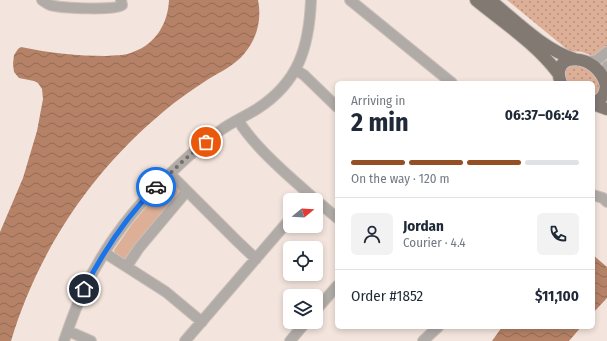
<!DOCTYPE html>
<meta charset="utf-8">
<style>
:root{--surface:#fff;--page:#f2f2f3;--text:#1f2937;--muted:#747a83;--line:#e0e1e3;--accent:#944f24}
body{margin:0;font-family:"Fira Sans Condensed",sans-serif;background:var(--page);color:var(--text);height:100vh;display:flex;flex-direction:column;font-size:15px;white-space:nowrap}
*{box-sizing:border-box;margin:0}
p{font-size:13px;color:var(--muted)}
.icon{flex:none;width:22px;height:22px;fill:none;stroke:currentColor;stroke-width:2;stroke-linecap:round;stroke-linejoin:round}
.map{position:relative;flex:1;overflow:hidden}
.side{position:absolute;left:335px;top:81px;width:260px;height:248px;display:flex;flex-direction:column;background:var(--surface);border-radius:6px;box-shadow:0 2px 6px #0003}
.side>*{flex:none}
.needle{width:26px;rotate:72deg}
.tools{position:absolute;left:283px;top:193px;display:grid;gap:8px}
.tools a{display:grid;place-items:center;width:40px;height:40px;border-radius:6px;background:var(--surface);box-shadow:0 2px 6px #0003;font-size:20px}
.pin{position:absolute;display:grid;place-items:center;width:34px;height:34px;color:#fff;margin:-17px;border:2px solid #fff;border-radius:50%;box-shadow:0 1px 4px #0007}
.courier{position:absolute;display:grid;place-items:center;width:40px;height:40px;margin:-20px;border:3px solid #1a73e8;border-radius:50%;background:#fff;color:#222;box-shadow:0 1px 5px #0007}
.summary em{font-style:normal;font-weight:700}
.summary div{display:flex;flex-direction:column-reverse}
.summary{display:flex;align-items:center;justify-content:space-between;height:68px;padding:0 16px}
h1{font-size:26px;font-weight:700;line-height:30px}
.bar{display:grid;grid-template-columns:repeat(4,1fr);gap:6px 4px;align-content:center;height:48px;padding:0 16px}
.bar i{height:5px;border-radius:3px;background:var(--line)}
.bar .selected{background:var(--accent)}
.bar p{grid-column:span 4}
.line{display:flex;align-items:center;gap:10px;padding:0 16px;border-top:1px solid var(--line)}
.line div{flex:1}
.round{display:grid;place-items:center;flex:none;width:42px;height:42px;border-radius:6px;background:var(--page)}
.map>svg:first-child{display:block}
</style>
<div class="map">
<svg width="607" height="341" viewBox="0 0 607 341">
<defs>
<pattern id="grass-dots" width="8" height="8" patternUnits="userSpaceOnUse"><rect width="8" height="8" fill="#ddaf97"/><path d="M2 2h.1M6 6h.1" fill="none" stroke="#b48f7b" stroke-width="1.8" stroke-linecap="round"/></pattern>
<pattern id="water-waves" width="16" height="10" patternUnits="userSpaceOnUse"><rect width="16" height="10" fill="#b58267"/><path d="M0 5q4-4 8 0t8 0" fill="none" stroke="#946b55"/></pattern>
</defs>
<rect width="100%" height="100%" fill="#f3e5dd"/>
<path fill="url(#grass-dots)" d="M507,0H607V46C595,58 596,57 582,52C578,51 573,52 569,51Z
M575,63L594,70L601,90L593,98V83H565L563,71Z"/>
<path fill="#ddaf97" d="M173,185L178,188L179,192L177,196L126,259L122,260L115,254L114,250L132,224L162,188Z"/>
<path fill="url(#water-waves)" d="M169,0H258C262,19 257,39 244,54C235,65 220,72 207,80C192,90 177,100 163,112C91,172 38,251 11,341H0V232L23,178L37,131L43,99L42,89L38,83L34,81L19,78L14,72L13,64L14,55L18,49L21,47C49,53 78,56 106,56C115,55 125,56 133,52C156,44 168,23 169,0Z
M593,255L607,267V298L593,313Z
M502,327H581L569,341H492Z"/>
<g fill="none" stroke-linecap="round" stroke-linejoin="round">
<defs>
<path id="minor" d="M42,0C45,2 47,4 50,5C60,8 115,11 122,5L121,0
M350,0L452,83
M587,62L597,60L607,52
M296,70L304,75L337,107
M605,81L607,66
M238,120C254,147 292,179 316,200
M170,174L237,241L256,259
M593,195L603,198L607,202
M316,200L337,218
M105,253L166,292L202,322
M127,266L139,248L186,192
M316,310L337,286
M68,331L91,341
M64,341C70,324 76,306 84,290C100,255 126,218 153,191C174,169 196,148 221,130C232,122 246,116 257,109C299,82 309,47 311,0
M185,341L290,219
M290,341L306,322
M423,341L438,327"/>
<path id="major" d="M476,0C504,23 536,44 558,73
M490,0C515,20 543,49 574,59
M561,83C548,51 598,51 606,86C605,95 602,100 593,102
M593,104L607,109"/>
</defs>
<use href="#minor" stroke="#ccc0b9" stroke-width="12"/>
<use href="#major" stroke="#ccc0b9" stroke-width="14"/>
<use href="#minor" stroke="#b1aba8" stroke-width="10"/>
<use href="#major" stroke="#837973" stroke-width="12"/>
</g>
<g fill="none" stroke-linecap="round" stroke-linejoin="round">
<path stroke="#766d69" stroke-width="4" stroke-dasharray="0 7.2" d="M156,187L184,160L206,142"/>
<path stroke="#1a73e8" stroke-width="5" d="M84,289C103,252 126,217 156,187"/>
</g>
</svg>
<div class="tools">
<a><svg class="needle" viewBox="-14 -14 28 28"><path d="M0-13l5 13h-10z" fill="#e53935"/><path d="M0 13l5-13h-10z" fill="#747a83"/></svg></a>
<a><svg class="icon" aria-label="locate" viewBox="0 0 24 24"><circle cx="12" cy="12" r="6"/><path d="M12 2v4M12 18v4M2 12h4M18 12h4"/></svg></a>
<a><svg class="icon" aria-label="layers" viewBox="0 0 24 24"><path d="M12 4l9 5-9 5-9-5zM3 14l9 5 9-5"/></svg></a>
</div>
<div class="pin" style="left:206px;top:142px;background:#ea580c"><svg class="icon" aria-label="bag" viewBox="0 0 24 24"><path d="M5 8h14l-1 12H6zM9 8a3 3 0 0 1 6 0"/></svg></div>
<div class="pin" style="left:84px;top:289px;background:#1f2937"><svg class="icon" aria-label="home" viewBox="0 0 24 24"><path d="M3 11l9-7 9 7M6 9v11h12V9"/></svg></div>
<div class="courier" style="left:156px;top:187px"><svg class="icon" aria-label="car" viewBox="0 0 24 24"><path d="M5 17H2v-5l4-1 3-4h7l3 4 3 1v5h-3M9 17h6M6 11h13"/><circle cx="7" cy="17" r="2"/><circle cx="17" cy="17" r="2"/></svg></div>
<section class="side">
<div class="summary"><div><h1>2 min</h1><p>Arriving in</p></div><em>06:37–06:42</em></div>
<div class="bar"><i class="selected"></i><i class="selected"></i><i class="selected"></i><i></i><p>On the way · 120 m</p></div>
<div class="line" style="height:72px"><a class="round"><svg class="icon" aria-label="person" viewBox="0 0 24 24"><circle cx="12" cy="8" r="4"/><path d="M4 21q1-7 8-7t8 7"/></svg></a><div><b>Jordan</b><p>Courier · 4.4</p></div><a class="round"><svg class="icon" aria-label="phone" viewBox="0 0 24 24"><path d="M5 4h4l2 5-3 2q2 4 5 5l2-3 5 2v4C11 20 4 13 5 4z"/></svg></a></div>
<div class="line" style="height:52px"><div>Order #1852</div><b>$11,100</b></div>
</section>
</div>
